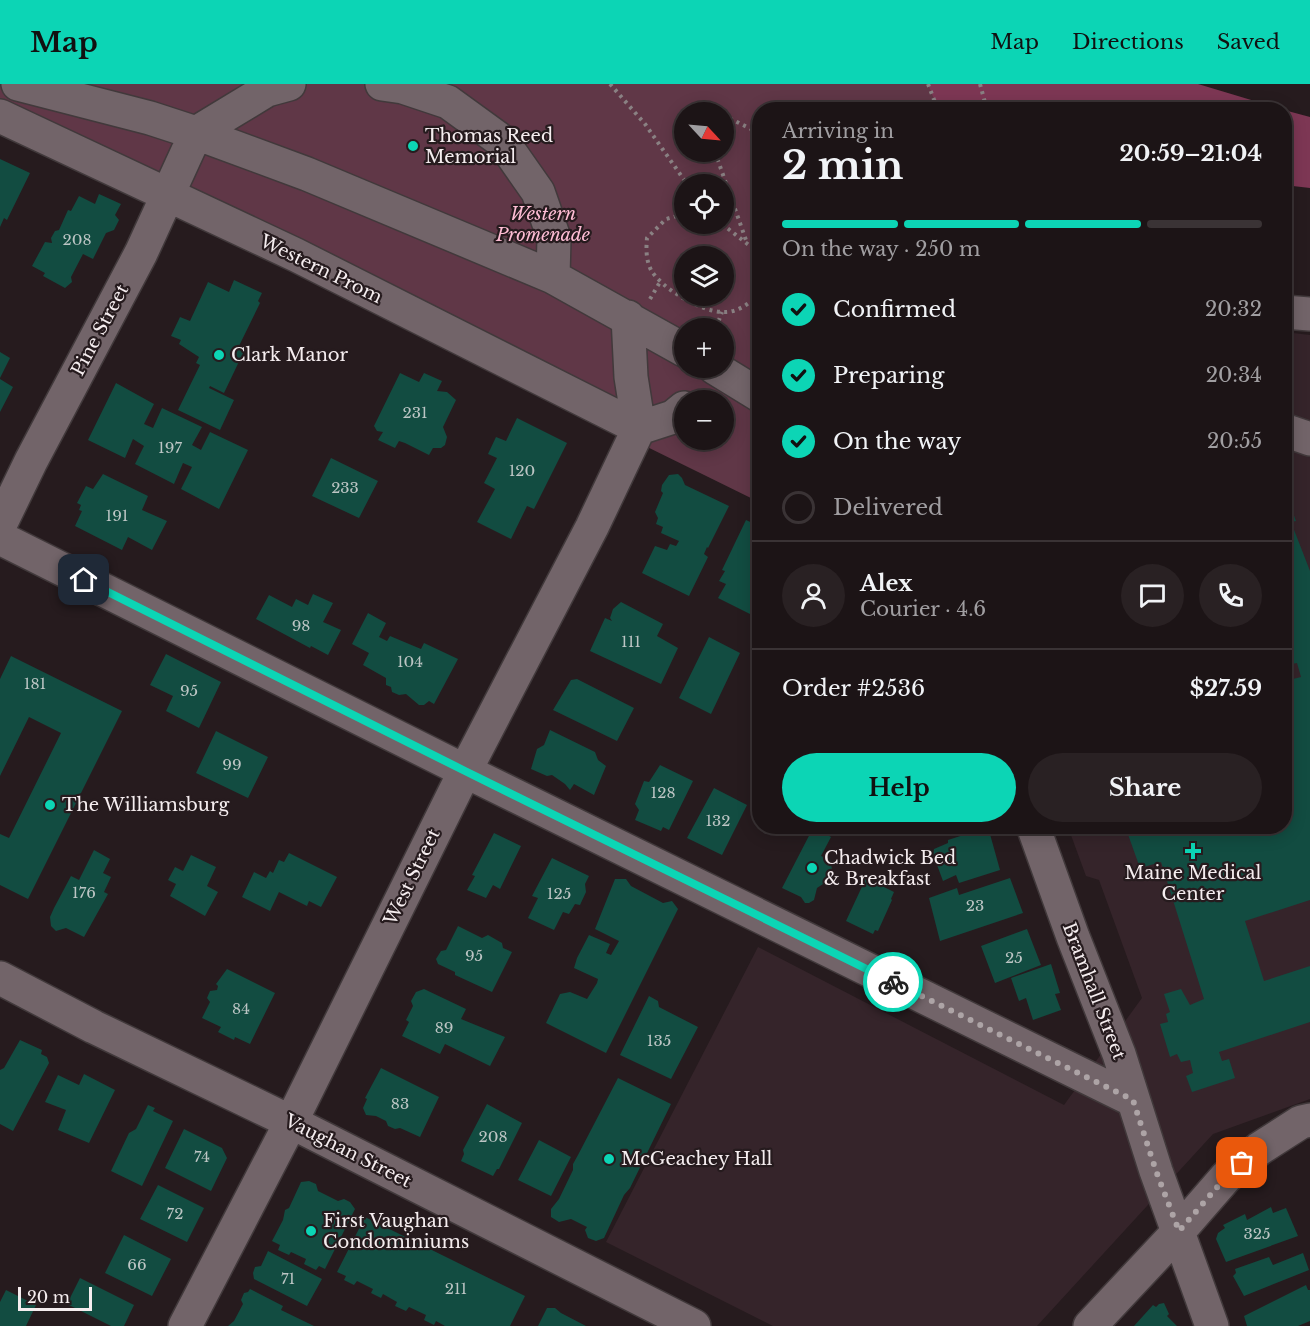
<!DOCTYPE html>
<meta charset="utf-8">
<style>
:root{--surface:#1c1416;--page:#292123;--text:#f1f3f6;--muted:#a09ea1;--line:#3a3335;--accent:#0cd5b5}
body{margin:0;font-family:"Libre Baskerville",serif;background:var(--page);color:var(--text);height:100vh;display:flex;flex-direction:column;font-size:22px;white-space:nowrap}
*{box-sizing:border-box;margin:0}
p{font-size:20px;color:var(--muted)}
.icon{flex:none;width:33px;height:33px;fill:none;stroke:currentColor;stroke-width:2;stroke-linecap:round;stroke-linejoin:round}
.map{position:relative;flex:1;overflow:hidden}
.panel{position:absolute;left:752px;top:18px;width:540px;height:732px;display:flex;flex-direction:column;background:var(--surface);border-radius:24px;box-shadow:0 3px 15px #0003,0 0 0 2px var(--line)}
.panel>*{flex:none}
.needle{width:39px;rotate:116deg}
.controls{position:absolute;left:674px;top:18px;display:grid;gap:12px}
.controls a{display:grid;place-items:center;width:60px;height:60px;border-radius:50%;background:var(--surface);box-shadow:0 3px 15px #0003,0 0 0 2px var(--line);font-size:30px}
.scale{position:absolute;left:18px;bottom:15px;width:74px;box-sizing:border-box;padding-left:6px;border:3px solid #f5edef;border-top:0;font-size:16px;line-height:21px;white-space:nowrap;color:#f5edef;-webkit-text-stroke:4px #261b1e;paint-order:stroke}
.pin{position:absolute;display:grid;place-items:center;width:51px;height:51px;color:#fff;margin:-26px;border-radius:12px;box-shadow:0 3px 9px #0006}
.courier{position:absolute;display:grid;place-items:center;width:60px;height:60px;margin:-30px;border:4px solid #0cd5b5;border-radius:50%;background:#fff;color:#222;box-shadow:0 2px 8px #0007}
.head em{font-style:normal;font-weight:700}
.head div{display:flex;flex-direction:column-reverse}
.head{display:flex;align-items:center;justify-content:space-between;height:102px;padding:0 30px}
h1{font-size:39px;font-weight:700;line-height:45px}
.bar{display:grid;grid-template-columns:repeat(4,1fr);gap:9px 6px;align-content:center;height:72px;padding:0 30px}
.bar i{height:8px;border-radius:4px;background:var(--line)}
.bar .selected{background:var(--accent)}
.bar p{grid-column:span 4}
.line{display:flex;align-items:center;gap:15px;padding:0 30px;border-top:2px solid var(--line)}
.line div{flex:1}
.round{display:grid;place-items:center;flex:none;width:63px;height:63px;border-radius:32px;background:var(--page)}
ol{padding:0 30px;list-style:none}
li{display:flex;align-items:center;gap:18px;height:66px}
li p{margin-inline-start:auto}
li .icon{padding:6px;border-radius:50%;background:var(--accent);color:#111;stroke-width:4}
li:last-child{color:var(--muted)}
li i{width:33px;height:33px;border:3px solid var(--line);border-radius:50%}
.primary-button{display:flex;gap:12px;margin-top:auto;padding:12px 30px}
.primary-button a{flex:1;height:69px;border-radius:36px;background:var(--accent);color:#111;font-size:24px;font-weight:700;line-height:69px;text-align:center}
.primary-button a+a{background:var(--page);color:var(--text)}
header{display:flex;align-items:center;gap:36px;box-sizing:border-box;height:84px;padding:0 30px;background:var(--accent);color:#111}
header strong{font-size:28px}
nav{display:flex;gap:33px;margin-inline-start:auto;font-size:21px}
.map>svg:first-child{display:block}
</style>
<header>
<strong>Map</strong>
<nav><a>Map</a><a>Directions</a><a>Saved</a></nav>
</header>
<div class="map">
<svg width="1310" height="1242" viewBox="0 0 1310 1242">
<rect width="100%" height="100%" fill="#261b1e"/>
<path fill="#35242a" d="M1284,248L1310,251V1015L1213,1050L1037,1242H773L606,1158L758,863L1064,1021L1142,914L1099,796L1086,792L1068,743L1284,742Z"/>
<path fill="#603747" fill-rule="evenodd" d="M0,0H1010L1017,25L759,26V418L633,356L0,32ZM684,28H723V68H684ZM684,100H723V140H684ZM684,172H723V212H684ZM684,244H723V284H684ZM684,316H723V356H684Z"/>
<path fill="#7d3754" d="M928,0H1198L1284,26L938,25Z
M1284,26L1310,33V104L1284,101Z"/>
<path fill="#124c41" d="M0,75L30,89L7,136L4,134L0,143Z
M99,110L121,120L115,131L119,136L114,146L106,149L93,175L83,170L71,193L72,198L65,204L43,192L45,189L32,182L45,158L52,159L51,154L55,147L59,146L68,126L71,127L79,112L95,120Z
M234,196L262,209L258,217L260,219L239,262L245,265L224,309L210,302L209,304L234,316L220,346L178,326L200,281L196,279L199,273L179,260L181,256L171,252L180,233L190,237L208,198L229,208Z
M0,268L10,274L0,294Z
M400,289L419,298L424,289L442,297L437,307L447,308L456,316L443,343L447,353L445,361L441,364H433L429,371L405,359L399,357L395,364L378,356L383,348L377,347L374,342Z
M0,295L13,303L0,328Z
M116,299L154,320L144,340L153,344L162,324L202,343L192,361L201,366L210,348L248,366L219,425L181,405L192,383L183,379L174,400L135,380L144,362L133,355L125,374L88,356Z
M517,334L567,359L534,425L527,422L511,455L477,438L495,405L484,399L497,374L488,370L496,353L506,357Z
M331,374L378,397L359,434L312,412Z
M103,390L148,412L142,426L167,437L152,466L128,453L122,466L75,442L82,427L79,426L81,421L77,419L86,402L93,405Z
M678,390L682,394L685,401L729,422L708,464L707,463L704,470L708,473L689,512L642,489L655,462L667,466L670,460L676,462L679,457L661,449L663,443L656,440L658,434L655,428L663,409L661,407L662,401L669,391Z
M1284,404L1296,437L1291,438L1310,487V816L1245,837L1264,897L1310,882V938L1219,968L1222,977L1229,975L1235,994L1192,1008L1186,992L1193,989L1190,976L1181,978L1177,970L1170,973L1160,940L1168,938L1166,930L1170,928L1164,910L1181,905L1190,921L1204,915L1161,778L1140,784L1125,742H1284V602L1294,598L1293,595L1301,593L1297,579L1291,580L1287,569L1284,567Z
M746,436L759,442V511L750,530L718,514L726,500L719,497L725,487L722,486Z
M313,510L333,519L323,538L341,546L328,571L311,562L310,564L256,535L269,511L292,523L296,515L308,521Z
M621,518L663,540L657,552L678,564L661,600L590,567L605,534L612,537L610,534L613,525Z
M368,529L386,539L379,553L387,557L390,552L421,565L424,559L458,575L434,620L429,617L424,621H419L406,610L399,611L392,608L391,603L386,601V594L363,581L369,569L352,560Z
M709,553L740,569L711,630L679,614Z
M166,570L221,598L199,644L166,627L173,612L150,601Z
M11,572L122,627L28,815L0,801V750L9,754L61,649L29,633L0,692V595Z
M577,595L634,624L617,657L553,626L571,596Z
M550,646L595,668L598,676L606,682L594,711L574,700L570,706L565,700L552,691L547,692L531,685L537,665L544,661Z
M216,647L268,673L248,714L196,689Z
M660,681L693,697L669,746L663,743L661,747L635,736L639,726L635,720L644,697L649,698Z
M714,704L747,721L722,771L687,754Z
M821,743L828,747L826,750L831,753L821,772L831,776L832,788L823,800L817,804L814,816L809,819H805L801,813L782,804L813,744L819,747Z
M988,743L1000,786L959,799L956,791L943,797L933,770L934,765L948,759V756Z
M494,749L521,762L500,805L493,801L486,814L467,806L475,792L472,791Z
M94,766L110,775L103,789L111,793L104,808L108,810L84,853L66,844L56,847L51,842L50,833L54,824L71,792L79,796Z
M289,769L337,793L321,823L309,817L307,822L279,808L270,827L242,813L254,788L266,794L270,787L273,789L279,776L284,778Z
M191,771L216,783L207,802L218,808L205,832L170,812L176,800L168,796L175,783L183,787Z
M552,774L589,792L585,800L586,808L580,821L575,820L569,830L563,828L554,846L528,834L538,814L532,812Z
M866,794L894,808L891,815L892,816L878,847L875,846L873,850L846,837Z
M1010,794L1023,829L940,857L929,814L957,804L959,811Z
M615,795H626L631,802L663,819L672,817L678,825L606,969L546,939L560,910L570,908L587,915L597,899L598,895L574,884L577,874L589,851L610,860L606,869L611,871L619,857L595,845Z
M458,842L482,854L488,851L502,859L503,864L512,868L492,908L455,891V888L438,880L436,875L441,867L446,866Z
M1027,845L1041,881L995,899L981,862Z
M1051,880L1060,909L1055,910L1061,926L1033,936L1026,914L1019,917L1011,894Z
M227,885L275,909L250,960L235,953L234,956L218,948L221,943L202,934L210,918L207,914L210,907L217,906L218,902L216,900Z
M424,905L466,925L461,935L505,953L490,982L445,960L440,970L402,952L409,938L406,936L413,922L411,917L416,908Z
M649,912L658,917L659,923L698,943L671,995L620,971Z
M20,956L42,966L41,970L47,973L49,979L13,1047L0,1040V986L4,984Z
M381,984L439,1013L420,1053L400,1044L395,1045L388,1042L386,1037L376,1032L366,1031L363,1024L367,1015L365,1014Z
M84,990L115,1006L89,1059L58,1046L66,1026L45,1018L58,991L79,1001Z
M618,994L671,1020L630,1104L624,1111L604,1154L596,1157L588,1154L585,1146L587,1143L571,1135L559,1138L551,1133V1125L559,1115L573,1086V1080L578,1071Z
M487,1020L522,1039L499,1085H497L493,1092L461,1077L464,1070L463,1066Z
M148,1021L155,1024L153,1027L173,1037L142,1102L111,1087L129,1049L136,1045Z
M184,1045L222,1064L227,1074L211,1107L165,1084Z
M539,1056L571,1073L551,1112L518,1096Z
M309,1097L316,1100L318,1107L338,1117L344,1115L350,1118L355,1125L325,1185L319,1182L316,1186L304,1180L306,1175L291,1168L289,1171L278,1166L280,1161L272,1157L283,1136L285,1126L289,1124L301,1098Z
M158,1101L204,1124L187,1158L140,1135Z
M1271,1123L1273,1129L1286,1124L1298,1152L1226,1178L1216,1155L1218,1149L1225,1144L1223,1141L1245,1130L1247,1136Z
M365,1133L525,1212L510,1242H445L436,1237L434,1241L424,1236L426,1231L409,1223L406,1227L395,1222L397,1218L383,1210L381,1214L371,1209L373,1205L357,1197L354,1201L344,1196L346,1192L337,1188Z
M124,1151L171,1175L152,1212L105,1189Z
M268,1167L322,1195L307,1222L254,1195L253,1189L255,1183L261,1182Z
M1303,1169L1309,1186L1244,1212L1233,1192L1236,1189L1235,1185L1269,1173L1273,1181Z
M80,1194L134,1221L124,1242H111L67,1220Z
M1306,1201L1308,1206H1310V1237L1298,1242H1247L1244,1232Z
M250,1205L283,1222L281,1226L314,1242H228L234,1237L243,1220L241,1216L244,1209L248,1208Z
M6,1206L36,1221L26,1242H0V1218Z
M1164,1219L1169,1230L1167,1232L1177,1242H1134L1153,1221L1156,1223L1159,1220Z
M547,1224H555L561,1229L586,1242H538Z"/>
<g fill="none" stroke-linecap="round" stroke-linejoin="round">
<defs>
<path id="minor" d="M18,0L150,34L196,49L307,90L553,193L684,266
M382,0L403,3L448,18L503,58L538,108L554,154L553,193
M0,32L296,171L639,344
M1284,228L1310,230
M628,233L631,293L639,344
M715,284L759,311
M1284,346L1310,355
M0,441L31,377L141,169L196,49L267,6L289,0
M0,454L465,687L1133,1016
M1033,742L1073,853L1119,970L1156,1087L1212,1242
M0,894L94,943L291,1038L694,1242
M185,1242L291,1038L465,687L592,443L639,344L673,333L684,324
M1090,1242L1179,1147L1226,1093L1259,1065L1301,1038L1310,1036"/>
</defs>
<use href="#minor" stroke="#41393b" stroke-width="36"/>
<path stroke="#8a8183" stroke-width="4" stroke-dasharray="3 4.5" stroke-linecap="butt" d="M610,0L645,40L687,100
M928,0L938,26
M980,0L987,26
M723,31L759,49
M715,68L747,159
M684,130L666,135L647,154C646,165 646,176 651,186C662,205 702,228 723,228C737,229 751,219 759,209
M722,140L759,169
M650,215L660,198
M716,244L722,228"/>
<use href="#minor" stroke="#726469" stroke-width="33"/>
</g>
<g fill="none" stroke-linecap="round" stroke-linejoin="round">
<path stroke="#ada4a6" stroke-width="6" stroke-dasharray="0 10.8" d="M893,898L1133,1016L1156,1087L1179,1147L1226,1093L1242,1079"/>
<path stroke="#0cd5b5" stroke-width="8" d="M84,496L465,687L893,898"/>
</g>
<g fill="#0cd5b5" stroke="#261b1e" stroke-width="2">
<circle cx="413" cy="62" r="6"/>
<circle cx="219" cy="271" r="6"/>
<circle cx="50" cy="721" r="6"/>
<path d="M1190 758h6v6h6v6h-6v6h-6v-6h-6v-6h6z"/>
<circle cx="812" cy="784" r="6"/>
<circle cx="609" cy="1075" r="6"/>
<circle cx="311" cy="1147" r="6"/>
</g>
<g text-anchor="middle" stroke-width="4.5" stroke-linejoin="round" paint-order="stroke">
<g font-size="15" fill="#bcc5c4">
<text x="77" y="161">208</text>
<text x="415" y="334">231</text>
<text x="170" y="369">197</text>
<text x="522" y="392">120</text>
<text x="345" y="409">233</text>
<text x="117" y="437">191</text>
<text x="301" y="547">98</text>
<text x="631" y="563">111</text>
<text x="410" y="583">104</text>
<text x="35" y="605">181</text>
<text x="189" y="612">95</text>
<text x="232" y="686">99</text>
<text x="663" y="714">128</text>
<text x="718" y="742">132</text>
<text x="84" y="814">176</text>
<text x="559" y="815">125</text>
<text x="975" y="827">23</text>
<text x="474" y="877">95</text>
<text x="1014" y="879">25</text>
<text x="241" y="930">84</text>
<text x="444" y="949">89</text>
<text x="659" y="962">135</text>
<text x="400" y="1025">83</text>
<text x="493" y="1058">208</text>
<text x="202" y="1078">74</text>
<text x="175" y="1135">72</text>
<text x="1257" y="1155">325</text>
<text x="137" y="1186">66</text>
<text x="288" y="1200">71</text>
<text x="456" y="1210">211</text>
</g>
<g font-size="18" fill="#f5edef" stroke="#261b1e" text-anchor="start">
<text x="425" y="58">Thomas Reed<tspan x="425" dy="21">Memorial</tspan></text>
<text x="231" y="277">Clark Manor</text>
<text x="62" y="727">The Williamsburg</text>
<text x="824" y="780">Chadwick Bed<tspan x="824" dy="21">&amp; Breakfast</tspan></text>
<text x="1193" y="795" text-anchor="middle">Maine Medical<tspan x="1193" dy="21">Center</tspan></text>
<text x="621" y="1081">McGeachey Hall</text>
<text x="323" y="1143">First Vaughan<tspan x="323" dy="21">Condominiums</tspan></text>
</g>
<g font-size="18" font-style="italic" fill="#febdd4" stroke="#261b1e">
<text x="543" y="136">Western<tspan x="543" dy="21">Promenade</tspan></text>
</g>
<g font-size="18" fill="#f5edef" stroke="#261b1e">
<text transform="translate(321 185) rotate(26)" y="6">Western Prom</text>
<text transform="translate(100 246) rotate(-62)" y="6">Pine Street</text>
<text transform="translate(412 793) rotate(-64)" y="6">West Street</text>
<text transform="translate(1094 907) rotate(69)" y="6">Bramhall Street</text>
<text transform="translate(348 1067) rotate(27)" y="6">Vaughan Street</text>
</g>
</g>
</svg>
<div class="controls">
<a><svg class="needle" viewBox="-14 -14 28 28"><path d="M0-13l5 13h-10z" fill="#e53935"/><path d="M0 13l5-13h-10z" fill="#a09ea1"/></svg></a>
<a><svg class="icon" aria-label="locate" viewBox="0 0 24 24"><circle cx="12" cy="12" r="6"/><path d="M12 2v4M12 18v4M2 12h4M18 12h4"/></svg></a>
<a><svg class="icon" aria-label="layers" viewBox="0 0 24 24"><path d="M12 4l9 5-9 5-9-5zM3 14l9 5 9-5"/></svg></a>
<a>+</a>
<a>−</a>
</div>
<div class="scale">20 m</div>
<div class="pin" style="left:1242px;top:1079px;background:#ea580c"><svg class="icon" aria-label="bag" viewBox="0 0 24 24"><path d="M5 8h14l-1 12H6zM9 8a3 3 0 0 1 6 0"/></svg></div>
<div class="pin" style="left:84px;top:496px;background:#1f2937"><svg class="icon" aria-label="home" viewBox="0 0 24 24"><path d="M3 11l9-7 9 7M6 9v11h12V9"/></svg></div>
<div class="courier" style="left:893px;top:898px"><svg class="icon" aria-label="bike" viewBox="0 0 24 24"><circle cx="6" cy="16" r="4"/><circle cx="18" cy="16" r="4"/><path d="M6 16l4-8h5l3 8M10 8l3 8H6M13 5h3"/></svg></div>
<section class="panel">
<div class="head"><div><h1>2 min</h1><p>Arriving in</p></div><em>20:59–21:04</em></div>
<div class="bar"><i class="selected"></i><i class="selected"></i><i class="selected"></i><i></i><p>On the way · 250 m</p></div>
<ol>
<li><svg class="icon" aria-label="check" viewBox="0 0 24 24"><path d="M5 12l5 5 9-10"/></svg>Confirmed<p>20:32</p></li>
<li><svg class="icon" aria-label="check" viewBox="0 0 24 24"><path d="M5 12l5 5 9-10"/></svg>Preparing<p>20:34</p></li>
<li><svg class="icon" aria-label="check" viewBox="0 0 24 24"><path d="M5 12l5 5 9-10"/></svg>On the way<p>20:55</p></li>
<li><i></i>Delivered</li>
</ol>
<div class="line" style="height:108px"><a class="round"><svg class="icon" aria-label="person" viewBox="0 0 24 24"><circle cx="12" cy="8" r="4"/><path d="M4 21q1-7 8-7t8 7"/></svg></a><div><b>Alex</b><p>Courier · 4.6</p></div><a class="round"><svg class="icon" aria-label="chat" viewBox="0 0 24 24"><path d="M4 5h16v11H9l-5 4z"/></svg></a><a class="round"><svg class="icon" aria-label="phone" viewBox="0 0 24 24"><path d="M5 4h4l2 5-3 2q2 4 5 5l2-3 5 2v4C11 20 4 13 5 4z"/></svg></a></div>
<div class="line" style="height:78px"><div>Order #2536</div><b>$27.59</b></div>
<div class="primary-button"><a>Help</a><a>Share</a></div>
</section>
</div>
